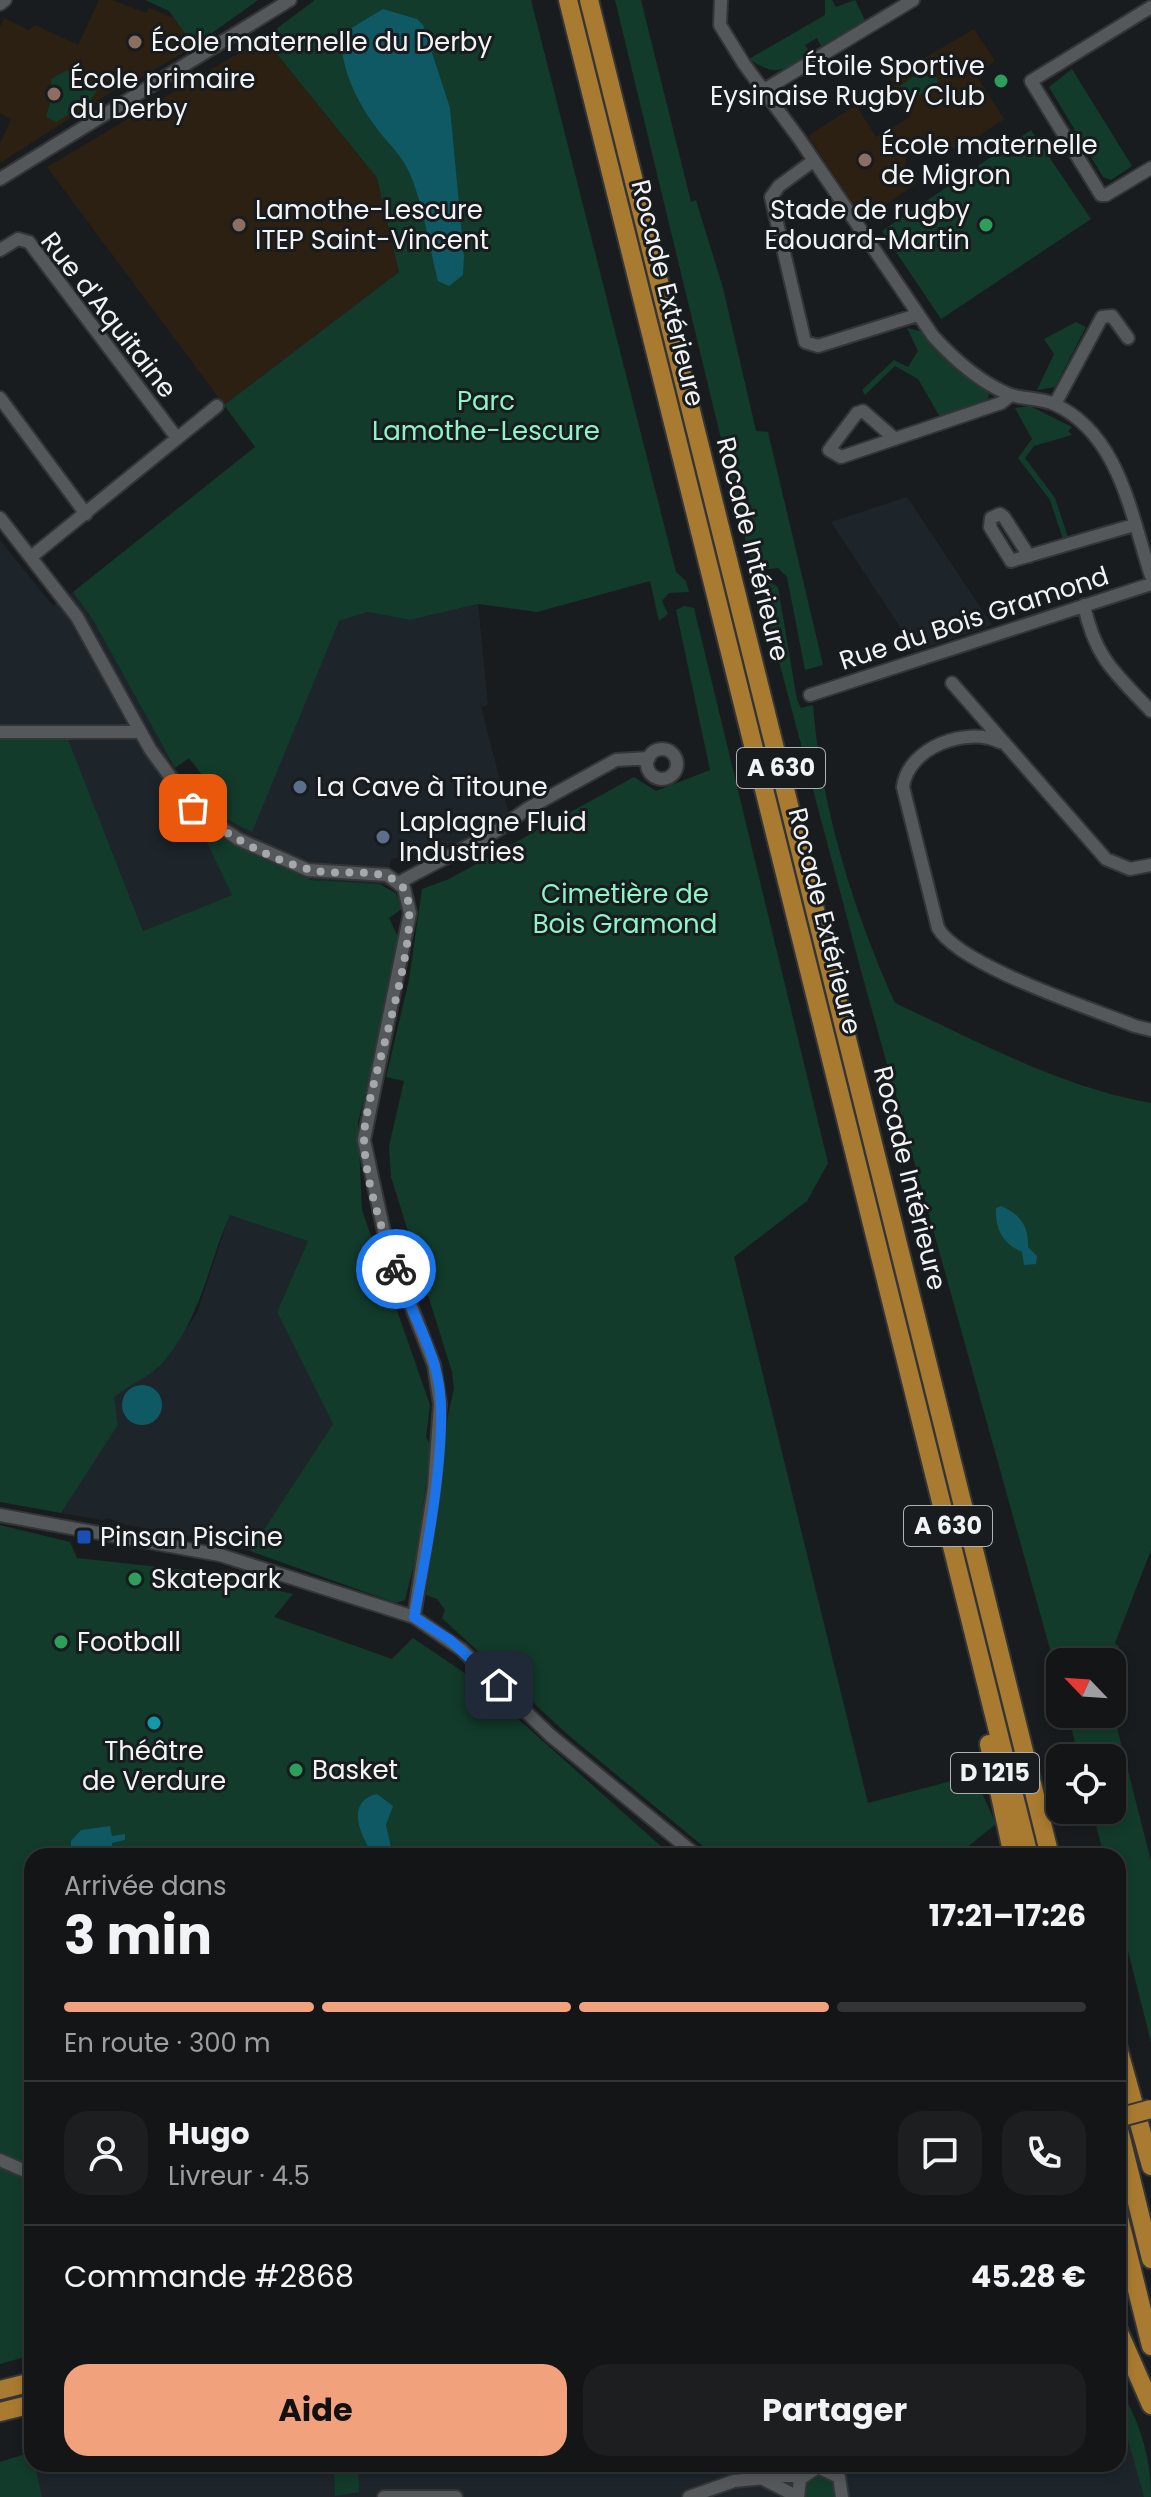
<!DOCTYPE html>
<html lang="fr">
<meta charset="utf-8">
<style>
:root{--surface:#131516;--page:#1c1e1f;--text:#f1f3f6;--muted:#9d9fa1;--line:#323435;--accent:#f1a17c}
body{margin:0;font-family:Poppins,sans-serif;background:var(--page);color:var(--text);height:100vh;display:flex;flex-direction:column;font-size:30px;white-space:nowrap}
*{box-sizing:border-box;margin:0}
p{font-size:26px;color:var(--muted)}
.icon{flex:none;width:44px;height:44px;fill:none;stroke:currentColor;stroke-width:2;stroke-linecap:round;stroke-linejoin:round}
.map{position:relative;flex:1;overflow:hidden}
.side{position:absolute;left:24px;top:1848px;width:1102px;height:624px;display:flex;flex-direction:column;background:var(--surface);border-radius:24px;box-shadow:0 4px 12px #0003,0 0 0 2px var(--line)}
.side>*{flex:none}
.needle{width:52px;rotate:295deg}
.buttons{position:absolute;left:1046px;top:1648px;display:grid;gap:16px}
.buttons a{display:grid;place-items:center;width:80px;height:80px;border-radius:16px;background:var(--surface);box-shadow:0 4px 12px #0003,0 0 0 2px var(--line);font-size:40px}
.pin{position:absolute;display:grid;place-items:center;width:68px;height:68px;color:#fff;margin:-34px;border-radius:16px;box-shadow:0 4px 12px #0006}
.courier{position:absolute;display:grid;place-items:center;width:80px;height:80px;margin:-40px;border:6px solid #1a73e8;border-radius:50%;background:#fff;color:#222;box-shadow:0 2px 10px #0007}
.overview em{font-style:normal;font-weight:700}
.overview div{display:flex;flex-direction:column-reverse}
.overview{display:flex;align-items:center;justify-content:space-between;height:136px;padding:0 40px}
h1{font-size:52px;font-weight:700;line-height:60px}
.bar{display:grid;grid-template-columns:repeat(4,1fr);gap:12px 8px;align-content:center;height:96px;padding:0 40px}
.bar i{height:10px;border-radius:6px;background:var(--line)}
.bar .on{background:var(--accent)}
.bar p{grid-column:span 4}
.line{display:flex;align-items:center;gap:20px;padding:0 40px;border-top:2px solid var(--line)}
.line div{flex:1}
.round{display:grid;place-items:center;flex:none;width:84px;height:84px;border-radius:24px;background:var(--page)}
.cta{display:flex;gap:16px;margin-top:auto;padding:16px 40px}
.cta a{flex:1;height:92px;border-radius:24px;background:var(--accent);color:#111;font-size:32px;font-weight:700;line-height:92px;text-align:center}
.cta a+a{background:var(--page);color:var(--text)}
.map>svg:first-child{display:block}
</style>
<div class="map">
<svg width="1151" height="2497" viewBox="0 0 1151 2497">
<rect width="100%" height="100%" fill="#191c1e"/>
<path fill="#1d252b" d="M907,497L992,625L916,651L831,522Z
M0,540L53,606L73,592L93,620L175,768L214,813L339,621L368,612L410,620L478,604L488,705L481,707L509,815L472,837L436,851L391,859L386,885L311,880L202,829L232,895L143,931L68,739L0,738Z
M230,1214L308,1241L277,1312L333,1424L250,1551L209,1539L126,1525L108,1518L102,1520L61,1513L118,1425L113,1397L136,1379L158,1369L197,1313Z
M1118,2406L1144,2497H0V2462L32,2452V2464H1118Z"/>
<path fill="#2b2011" d="M99,0H112L146,13L149,8L174,18L194,46L127,86L119,87L0,163V144L11,119L0,113V27L4,18L28,30L35,25L78,45Z
M974,29L995,61L976,75L1004,119L958,150L927,140L913,155L907,154L905,165L917,183L864,220L808,136L856,105L876,137L910,117L890,78Z
M264,38L377,178L399,272L224,405L47,167Z"/>
<path fill="#123b2b" d="M145,0H258L194,46L169,11Z
M315,0H531L676,572L686,581L689,592L669,593L662,601L668,614L659,621L650,581L537,612L478,604L410,620L368,612L339,621L252,832L214,813L196,795L209,784L189,758L175,768L93,620L73,592L255,447L224,405L399,272L377,178L264,38Z
M615,0H641L691,202L696,200L723,288L756,431L768,432L823,665L805,670L787,577L778,568L753,571Z
M825,0H832L836,7L855,0L865,20L821,46L817,38L805,45L810,53C782,70 778,78 749,59L825,15Z
M929,65L939,81L911,101L900,86Z
M1072,69L1132,166L1111,180L1103,177L1049,87Z
M67,70L82,82L99,86L90,102L56,122L46,117L52,96L51,79Z
M1031,130L1091,219L941,319L882,231Z
M1076,322L1086,327L1055,387L1037,390L1054,354L1044,339Z
M907,328L920,331L956,370L989,392L988,399L940,417L918,379L895,366L865,395L862,390L894,360L908,367L918,351Z
M1030,406L1072,427L1068,431L1072,435L1034,446L1025,458L1055,498L1068,537L1063,539L1050,500L1018,458L1032,439L1015,408Z
M772,583L778,587L797,700L801,708L813,705C821,807 853,910 895,1003C977,1041 1060,1087 1151,1103V1550L1115,1643L1119,1647L1105,1662H1060V1685L863,978L759,586Z
M684,606L694,608L828,1163L807,1201L734,1257L868,1803L974,1775L996,1824L956,1856H715L567,1734L442,1618L445,1610L437,1599L426,1595L448,1415L454,1389L452,1372L391,1177L389,1146L404,1081L386,1077L409,980L422,889L449,879L634,777L656,791L710,770L676,610Z
M0,738L68,739L143,931L232,895L200,828L311,880L379,884L396,893L402,909L389,918L399,939L380,1040L358,1122L362,1210L430,1405L426,1437L431,1446L417,1552L405,1600L396,1603L250,1551L333,1424L277,1312L308,1241L230,1215C206,1269 202,1318 160,1366C152,1374 125,1388 114,1397L118,1425L61,1513L0,1502Z
M0,1525L70,1542L77,1558L185,1570L293,1594L274,1617L392,1659L413,1638L472,1678L672,1856H32V2355L0,2364Z
M1112,1708L1151,1861V2042L1118,1912V1856H1104L1092,1810H1112V1758H1079L1068,1714H1112Z
M1118,2385C1139,2420 1151,2456 1151,2497H1144L1118,2406Z
M32,2452L42,2497H0V2462Z
M334,2464H358L359,2492L335,2496Z
M823,2475L835,2484V2497H805L808,2479Z"/>
<path fill="#0f5965" d="M383,9L417,19L423,25L450,108L464,257L463,275L449,286L438,281C429,247 424,207 410,174C403,158 393,148 382,135C360,108 343,75 341,41L350,29Z
M1001,1206C1020,1214 1029,1226 1028,1247L1037,1256L1036,1264L1024,1265L1022,1252C1002,1243 995,1229 996,1208Z
M122 1405a20 20 0 1 1 40 0a20 20 0 1 1-40 0Z
M377,1794L393,1806L386,1825L393,1856H374C361,1837 344,1802 377,1794Z
M110,1826L112,1836L125,1834V1840L112,1843V1849L104,1851L105,1856H84L71,1849V1841L81,1830Z"/>
<g fill="none" stroke-linecap="round" stroke-linejoin="round">
<defs>
<path id="minor" d="M721,0L720,25L744,64L798,137L933,336C953,358 979,381 1006,393C1020,400 1038,397 1054,404C1119,433 1131,515 1151,576
M0,4L5,0
M1151,7L1031,81L1101,195H1106L1151,168
M764,90L913,0
M813,161L779,186L771,197L805,342L818,346L917,315
M0,179L290,0
M0,250L18,239L29,242L177,438
M0,398L86,514
M1055,404L1102,317L1112,316L1128,338
M895,439L863,411L857,413L829,450L841,457L1001,403L1011,395
M0,518L77,617L150,749L193,808L238,839L308,870L387,875L404,888L410,913L364,1140L386,1241L434,1365L440,1404L434,1488L414,1617
M1029,556L1004,517L1000,514L991,518L990,527L1011,561L1134,525
M31,557L217,406
M1084,605C1095,658 1115,673 1151,711
M952,683L1106,859L1130,869L1151,865
M810,695L1151,584
M0,732H140
M1000,742C967,726 908,747 903,787L938,928C960,966 1090,1008 1135,1026L1151,1030
M647 764a15 15 0 1 1 30 0a15 15 0 1 1-30 0Z
M398,883L498,830L527,809L616,760L649,758
M0,1515L220,1555L414,1617L462,1650L550,1735L697,1856
M0,2160L32,2174
M765,2480L798,2497
M384,2497H456
M689,2497L734,2481L804,2474
M798,2497L800,2479L818,2467L839,2477L842,2497"/>
<path id="highway" d="M568,0L1029,1856
M589,0L1050,1856
M989,1744L1013,1856
M1118,2048L1151,2166
M1118,2126L1151,2259
M1118,2214L1151,2346
M1118,2330L1151,2405
M0,2390L32,2382
M0,2412L32,2404"/>
</defs>
<use href="#minor" stroke="#343537" stroke-width="16"/>
<use href="#highway" stroke="#343537" stroke-width="22"/>
<use href="#minor" stroke="#55585b" stroke-width="12"/>
<use href="#highway" stroke="#a97b30" stroke-width="18"/>
<defs>
<path id="highway-bridge" d="M1118,2118L1151,2109"/>
</defs>
<use href="#highway-bridge" stroke="#343537" stroke-width="22" stroke-linecap="butt"/>
<use href="#highway-bridge" stroke="#a97b30" stroke-width="18"/>
</g>
<g fill="none" stroke-linecap="round" stroke-linejoin="round">
<path stroke="#a5a8aa" stroke-width="8" stroke-dasharray="0 14.4" d="M193,808C226,835 270,860 312,870C339,877 378,865 400,884C434,915 363,1091 364,1139C365,1182 382,1229 396,1269"/>
<path stroke="#1a73e8" stroke-width="10" d="M396,1269C408,1307 433,1345 439,1385C448,1443 426,1557 414,1617L450,1640L499,1685"/>
</g>
<g fill="#8d6e63" stroke="#191c1e" stroke-width="3">
<circle cx="135" cy="42" r="8"/>
<circle cx="54" cy="94" r="8"/>
<circle cx="865" cy="160" r="8"/>
<circle cx="239" cy="225" r="8"/>
</g>
<g fill="#2e9e5b" stroke="#191c1e" stroke-width="3">
<circle cx="1001" cy="81" r="8"/>
<circle cx="986" cy="225" r="8"/>
<circle cx="135" cy="1579" r="8"/>
<circle cx="61" cy="1642" r="8"/>
<circle cx="296" cy="1770" r="8"/>
</g>
<g fill="#5c6f8a" stroke="#191c1e" stroke-width="3">
<circle cx="300" cy="787" r="8"/>
<circle cx="383" cy="837" r="8"/>
</g>
<rect fill="#1a4fb4" stroke="#191c1e" stroke-width="3" x="76" y="1529" width="16" height="16" rx="4"/>
<circle fill="#0f9aa8" stroke="#191c1e" stroke-width="3" cx="154" cy="1723" r="8"/>
<g text-anchor="middle" stroke-width="6" stroke-linejoin="round" paint-order="stroke">
<g fill="#191c1e" stroke="#b0b2b4" stroke-width="2">
<rect x="737" y="748" width="88" height="40" rx="6"/>
<rect x="904" y="1506" width="88" height="40" rx="6"/>
<rect x="951" y="1753" width="88" height="40" rx="6"/>
</g>
<g font-size="24" font-weight="bold" fill="#f1f3f5">
<text x="781" y="776">A 630</text>
<text x="948" y="1534">A 630</text>
<text x="995" y="1781">D 1215</text>
</g>
<g font-size="26" fill="#f1f3f5" stroke="#191c1e" text-anchor="start">
<text x="151" y="51">École maternelle du Derby</text>
<text x="985" y="75" text-anchor="end">Étoile Sportive<tspan x="985" dy="30">Eysinaise Rugby Club</tspan></text>
<text x="70" y="88">École primaire<tspan x="70" dy="30">du Derby</tspan></text>
<text x="881" y="154">École maternelle<tspan x="881" dy="30">de Migron</tspan></text>
<text x="255" y="219">Lamothe-Lescure<tspan x="255" dy="30">ITEP Saint-Vincent</tspan></text>
<text x="970" y="219" text-anchor="end">Stade de rugby<tspan x="970" dy="30">Edouard-Martin</tspan></text>
<text x="316" y="796">La Cave à Titoune</text>
<text x="399" y="831">Laplagne Fluid<tspan x="399" dy="30">Industries</tspan></text>
<text x="100" y="1546">Pinsan Piscine</text>
<text x="151" y="1588">Skatepark</text>
<text x="77" y="1651">Football</text>
<text x="154" y="1760" text-anchor="middle">Théâtre<tspan x="154" dy="30">de Verdure</tspan></text>
<text x="312" y="1779">Basket</text>
</g>
<g font-size="26" fill="#f1f3f5" stroke="#191c1e">
<text transform="translate(668 293) rotate(76)" y="9">Rocade Extérieure</text>
<text transform="translate(109 315) rotate(52)" y="9">Rue d'Aquitaine</text>
<text transform="translate(753 549) rotate(76)" y="9">Rocade Intérieure</text>
<text transform="translate(974 618) rotate(-18)" y="9">Rue du Bois Gramond</text>
<text transform="translate(825 921) rotate(76)" y="9">Rocade Extérieure</text>
<text transform="translate(910 1178) rotate(76)" y="9">Rocade Intérieure</text>
</g>
<g font-size="26" fill="#8cf4c7" stroke="#191c1e">
<text x="486" y="410">Parc<tspan x="486" dy="30">Lamothe-Lescure</tspan></text>
<text x="625" y="903">Cimetière de<tspan x="625" dy="30">Bois Gramond</tspan></text>
</g>
</g>
</svg>
<div class="buttons">
<a><svg class="needle" viewBox="-14 -14 28 28"><path d="M0-13l5 13h-10z" fill="#e53935"/><path d="M0 13l5-13h-10z" fill="#9d9fa1"/></svg></a>
<a><svg class="icon" aria-label="locate" viewBox="0 0 24 24"><circle cx="12" cy="12" r="6"/><path d="M12 2v4M12 18v4M2 12h4M18 12h4"/></svg></a>
</div>
<div class="pin" style="left:193px;top:808px;background:#ea580c"><svg class="icon" aria-label="bag" viewBox="0 0 24 24"><path d="M5 8h14l-1 12H6zM9 8a3 3 0 0 1 6 0"/></svg></div>
<div class="pin" style="left:499px;top:1685px;background:#1f2937"><svg class="icon" aria-label="home" viewBox="0 0 24 24"><path d="M3 11l9-7 9 7M6 9v11h12V9"/></svg></div>
<div class="courier" style="left:396px;top:1269px"><svg class="icon" aria-label="bike" viewBox="0 0 24 24"><circle cx="6" cy="16" r="4"/><circle cx="18" cy="16" r="4"/><path d="M6 16l4-8h5l3 8M10 8l3 8H6M13 5h3"/></svg></div>
<section class="side">
<div class="overview"><div><h1>3 min</h1><p>Arrivée dans</p></div><em>17:21–17:26</em></div>
<div class="bar"><i class="on"></i><i class="on"></i><i class="on"></i><i></i><p>En route · 300 m</p></div>
<div class="line" style="height:144px"><a class="round"><svg class="icon" aria-label="person" viewBox="0 0 24 24"><circle cx="12" cy="8" r="4"/><path d="M4 21q1-7 8-7t8 7"/></svg></a><div><b>Hugo</b><p>Livreur · 4.5</p></div><a class="round"><svg class="icon" aria-label="chat" viewBox="0 0 24 24"><path d="M4 5h16v11H9l-5 4z"/></svg></a><a class="round"><svg class="icon" aria-label="phone" viewBox="0 0 24 24"><path d="M5 4h4l2 5-3 2q2 4 5 5l2-3 5 2v4C11 20 4 13 5 4z"/></svg></a></div>
<div class="line" style="height:104px"><div>Commande #2868</div><b>45.28 €</b></div>
<div class="cta"><a>Aide</a><a>Partager</a></div>
</section>
</div>
